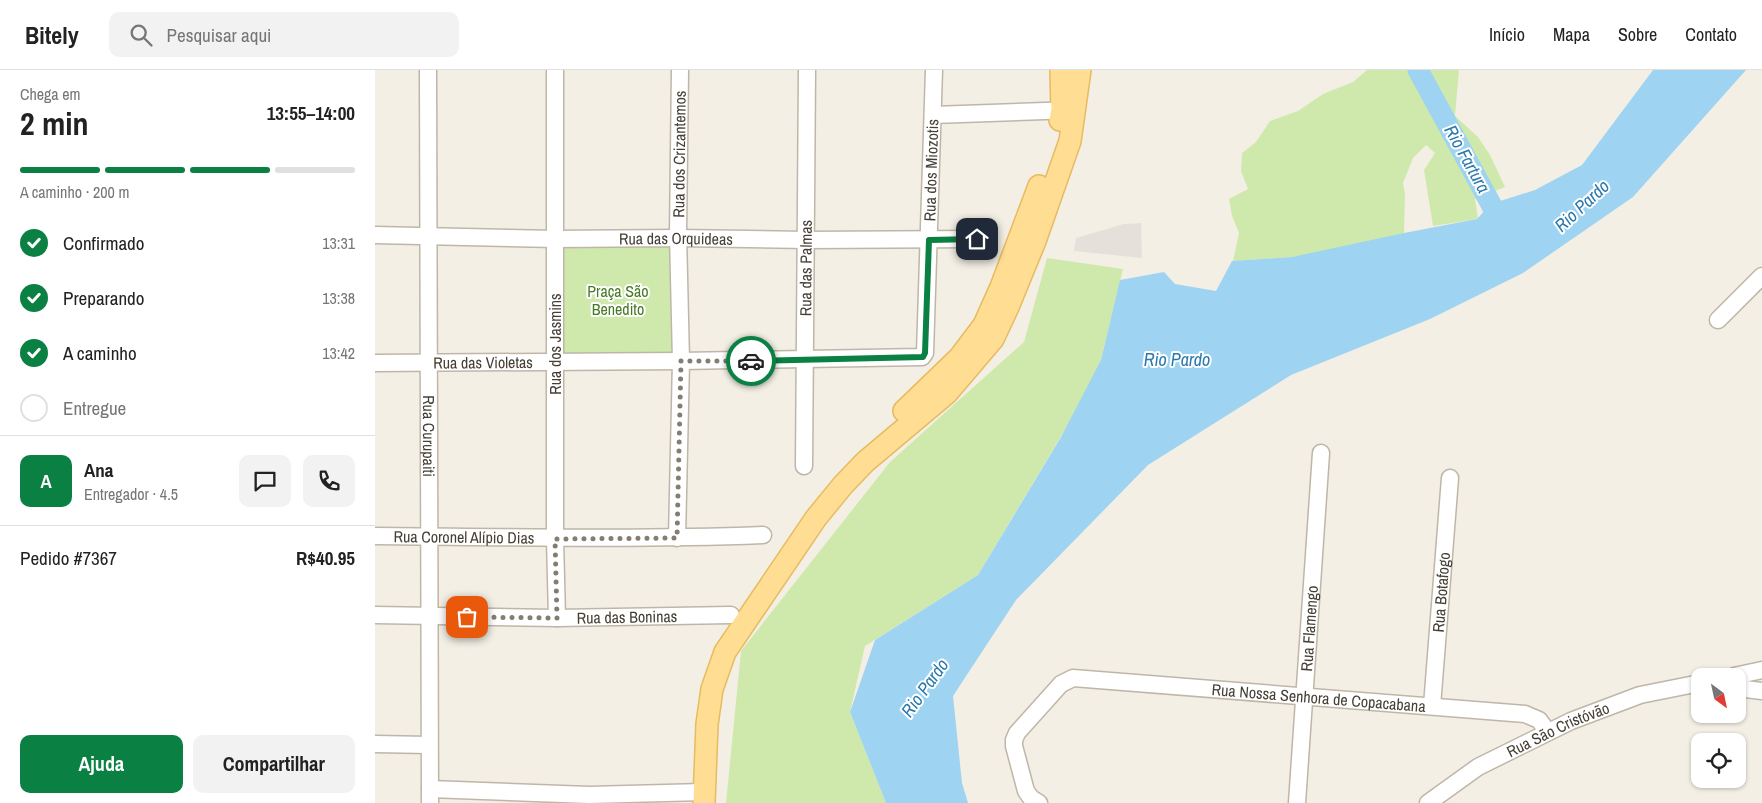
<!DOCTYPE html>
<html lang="pt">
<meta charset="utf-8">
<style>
:root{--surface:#fff;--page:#f2f2f2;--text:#222;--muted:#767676;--line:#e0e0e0;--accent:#0b8043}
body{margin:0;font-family:"Archivo Narrow",sans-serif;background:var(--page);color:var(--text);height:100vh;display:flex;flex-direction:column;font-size:19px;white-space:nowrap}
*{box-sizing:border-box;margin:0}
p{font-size:16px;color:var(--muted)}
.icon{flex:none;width:28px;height:28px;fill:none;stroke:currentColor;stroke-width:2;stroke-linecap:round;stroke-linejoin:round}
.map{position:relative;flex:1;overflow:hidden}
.details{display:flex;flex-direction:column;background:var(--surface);width:375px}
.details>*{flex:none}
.needle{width:32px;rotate:147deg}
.fabs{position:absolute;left:1316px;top:598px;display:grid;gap:10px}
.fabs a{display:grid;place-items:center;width:55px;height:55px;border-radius:10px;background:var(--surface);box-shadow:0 1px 4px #0004;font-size:25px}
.pin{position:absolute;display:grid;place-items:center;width:42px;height:42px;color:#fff;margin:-21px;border-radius:10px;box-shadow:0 2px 8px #0006}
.courier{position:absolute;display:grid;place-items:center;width:50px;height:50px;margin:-25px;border:4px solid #0b8043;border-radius:50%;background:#fff;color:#222;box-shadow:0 1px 6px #0007}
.head em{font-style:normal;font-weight:800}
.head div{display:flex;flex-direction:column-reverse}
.head{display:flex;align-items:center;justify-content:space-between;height:85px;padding:0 20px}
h1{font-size:32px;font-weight:800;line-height:38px}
.bar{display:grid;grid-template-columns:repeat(4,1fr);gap:8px 5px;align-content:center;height:60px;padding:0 20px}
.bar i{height:6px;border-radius:4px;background:var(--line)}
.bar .on{background:var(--accent)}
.bar p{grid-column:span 4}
.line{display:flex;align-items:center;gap:12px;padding:0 20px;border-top:1px solid var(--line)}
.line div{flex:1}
.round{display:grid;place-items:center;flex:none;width:52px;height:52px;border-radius:10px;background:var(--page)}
ol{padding:0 20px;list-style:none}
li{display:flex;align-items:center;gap:15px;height:55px}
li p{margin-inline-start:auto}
li .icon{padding:5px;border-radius:50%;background:var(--accent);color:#fff;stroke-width:4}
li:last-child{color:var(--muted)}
li i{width:28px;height:28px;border:2px solid var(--line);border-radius:50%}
.cta{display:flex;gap:10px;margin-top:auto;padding:10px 20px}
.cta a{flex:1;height:58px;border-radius:10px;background:var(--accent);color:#fff;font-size:20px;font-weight:800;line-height:58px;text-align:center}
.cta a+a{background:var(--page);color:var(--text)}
header{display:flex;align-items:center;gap:30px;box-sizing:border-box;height:70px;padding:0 25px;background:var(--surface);border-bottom:1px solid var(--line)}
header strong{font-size:24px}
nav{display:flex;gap:28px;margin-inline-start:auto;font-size:18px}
.search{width:350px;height:45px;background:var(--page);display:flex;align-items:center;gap:12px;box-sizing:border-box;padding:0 18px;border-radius:10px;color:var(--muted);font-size:19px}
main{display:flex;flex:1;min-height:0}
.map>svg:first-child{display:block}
</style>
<header>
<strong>Bitely</strong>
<div class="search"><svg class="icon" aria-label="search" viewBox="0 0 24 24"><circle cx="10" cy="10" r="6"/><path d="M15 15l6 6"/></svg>Pesquisar aqui</div>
<nav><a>Início</a><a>Mapa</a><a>Sobre</a><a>Contato</a></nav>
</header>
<main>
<section class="details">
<div class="head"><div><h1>2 min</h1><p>Chega em</p></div><em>13:55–14:00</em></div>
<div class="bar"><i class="on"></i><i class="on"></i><i class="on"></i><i></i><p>A caminho · 200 m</p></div>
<ol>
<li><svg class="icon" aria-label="check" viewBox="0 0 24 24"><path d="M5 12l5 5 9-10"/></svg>Confirmado<p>13:31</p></li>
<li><svg class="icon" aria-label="check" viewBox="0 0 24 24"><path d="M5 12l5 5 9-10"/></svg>Preparando<p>13:38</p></li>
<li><svg class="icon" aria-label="check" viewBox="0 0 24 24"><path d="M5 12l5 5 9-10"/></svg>A caminho<p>13:42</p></li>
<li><i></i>Entregue</li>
</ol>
<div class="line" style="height:90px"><b class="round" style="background:var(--accent);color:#fff">A</b><div><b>Ana</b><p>Entregador · 4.5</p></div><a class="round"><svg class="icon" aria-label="chat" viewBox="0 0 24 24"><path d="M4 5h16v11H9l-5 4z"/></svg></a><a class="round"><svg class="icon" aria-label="phone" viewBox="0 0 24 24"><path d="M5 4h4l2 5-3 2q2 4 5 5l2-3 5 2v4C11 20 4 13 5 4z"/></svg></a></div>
<div class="line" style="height:65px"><div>Pedido #7367</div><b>R$40.95</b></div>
<div class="cta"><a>Ajuda</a><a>Compartilhar</a></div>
</section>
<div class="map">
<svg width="1387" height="733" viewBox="0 0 1387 733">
<rect width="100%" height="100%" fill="#f3efe5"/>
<path fill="#e5e0da" d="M766,153L767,188L699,181L701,168L749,154Z"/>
<path fill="#cfe9ad" d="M992,0H1084L1080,46L1103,67L1115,85L1130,117L1100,129L1103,149L1058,156L1049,100L1060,83L1051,75L1038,88L1028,113L1030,125L1029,163L951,182L917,187L858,191L864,163L857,146L854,129L873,119L866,101L867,83L881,72L895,51L923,41L948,24L978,12Z
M303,164L306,291L180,292L184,168Z
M672,188L748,199L722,306L603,505L490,576L475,642L511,733H351L366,581L515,392L649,272Z"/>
<path fill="#9fd3f2" d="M1278,0H1371L1258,127L1148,203L1055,249L916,305L773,395L641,530L578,626L587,713L593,733H511L475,642L500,570L603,505L686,367L726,290L745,210L789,202L800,214L841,221L857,191L917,187L1029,163L1102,149L1116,134L1160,120L1207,95Z"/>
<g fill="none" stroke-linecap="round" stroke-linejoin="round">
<path stroke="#9fd3f2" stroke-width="21" d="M1043,0L1130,160"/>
<defs>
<g id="minor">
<path id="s1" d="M53,0L55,733"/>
<path d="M180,0V469L182,548"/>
<path d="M558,45L699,40"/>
<path id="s2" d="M0,165L180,169L303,168L431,170L602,169"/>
<path d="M1343,250L1387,206"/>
<path id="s3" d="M0,293L306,291L547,287L550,283L559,0"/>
<path id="s4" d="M429,396L432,0"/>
<path id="s5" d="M0,466C129,467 258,470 388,465"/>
<path id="s6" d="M302,468L306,291L303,164L305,0"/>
<path id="s7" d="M0,545L182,548L356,545"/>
<path d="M1359,606L1387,600"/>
<path d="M1362,618L1387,621"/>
<path id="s8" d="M1057,636L1075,408"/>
<path d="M0,674L54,675"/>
<path d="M55,719L214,725L329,722"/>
<path id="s9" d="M664,733L656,728L651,721L639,676V670L642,663L686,614L698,608L1150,644L1164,650L1173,662"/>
<path id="s10" d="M922,733L946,383"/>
<path id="s11" d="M1053,733L1103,697L1196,651L1265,625L1325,613"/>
</g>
<path id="major" d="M685,50L687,40L686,0
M529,341L584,288L609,255L626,217L664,116
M329,733L332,654L337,619L350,582L441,448L468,415L490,392L572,323L618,269L633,237L660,171L695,71L705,0"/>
</defs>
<use href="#minor" stroke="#bfb6a8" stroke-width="19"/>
<use href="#major" stroke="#e7bb5f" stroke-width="24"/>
<use href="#minor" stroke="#fff" stroke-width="16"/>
<use href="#major" stroke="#ffdd93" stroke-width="21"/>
</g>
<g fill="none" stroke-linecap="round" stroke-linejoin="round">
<path stroke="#837d73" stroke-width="5" stroke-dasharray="0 9" d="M92,547L182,548L180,469L302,468L306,291H376"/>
<path stroke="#0b8043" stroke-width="6" d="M376,291L548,287L550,283L554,170L602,169"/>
</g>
<g text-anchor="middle" stroke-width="4" stroke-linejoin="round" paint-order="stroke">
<g font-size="16" fill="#463f35" stroke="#fff">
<text dy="6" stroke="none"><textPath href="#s6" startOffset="384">Rua dos Crizantemos</textPath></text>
<text dy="6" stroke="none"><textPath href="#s3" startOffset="735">Rua dos Miozotis</textPath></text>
<text dy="6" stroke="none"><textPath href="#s2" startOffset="301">Rua das Orquideas</textPath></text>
<text dy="6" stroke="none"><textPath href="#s4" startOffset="198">Rua das Palmas</textPath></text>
<text transform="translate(180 274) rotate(-90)" y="6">Rua dos Jasmins</text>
<text dy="6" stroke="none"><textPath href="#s3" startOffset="108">Rua das Violetas</textPath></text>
<text dy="6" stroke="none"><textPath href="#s1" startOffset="366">Rua Curupaiti</textPath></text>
<text dy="6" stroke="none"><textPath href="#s5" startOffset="89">Rua Coronel Alípio Dias</textPath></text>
<text dy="6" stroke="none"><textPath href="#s8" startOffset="114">Rua Botafogo</textPath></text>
<text dy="6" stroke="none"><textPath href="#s7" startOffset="252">Rua das Boninas</textPath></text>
<text dy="6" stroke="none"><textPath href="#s10" startOffset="175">Rua Flamengo</textPath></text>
<text dy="6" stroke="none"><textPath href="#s9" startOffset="404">Rua Nossa Senhora de Copacabana</textPath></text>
<text dy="6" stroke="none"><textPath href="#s11" startOffset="150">Rua São Cristóvão</textPath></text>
</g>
<g font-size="16" fill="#487926" stroke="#fff">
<text x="243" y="227">Praça São<tspan x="243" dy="18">Benedito</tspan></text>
</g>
<g font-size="18" font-style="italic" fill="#2a79ad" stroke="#fff">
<text transform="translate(1092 89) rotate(61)" y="6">Rio Fartura</text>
<text transform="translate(1207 136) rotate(-43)" y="6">Rio Pardo</text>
<text x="802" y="296">Rio Pardo</text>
<text transform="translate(550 618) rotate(-54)" y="6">Rio Pardo</text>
</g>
</g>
</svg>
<div class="fabs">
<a><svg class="needle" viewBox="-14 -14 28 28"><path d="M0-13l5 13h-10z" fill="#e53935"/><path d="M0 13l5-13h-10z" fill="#767676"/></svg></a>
<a><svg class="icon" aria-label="locate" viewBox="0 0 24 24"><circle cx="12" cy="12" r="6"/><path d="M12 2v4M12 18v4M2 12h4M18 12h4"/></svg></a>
</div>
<div class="pin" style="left:92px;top:547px;background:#ea580c"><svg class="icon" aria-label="bag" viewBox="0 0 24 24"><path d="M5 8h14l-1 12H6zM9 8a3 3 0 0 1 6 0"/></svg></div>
<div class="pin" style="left:602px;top:169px;background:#1f2937"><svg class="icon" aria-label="home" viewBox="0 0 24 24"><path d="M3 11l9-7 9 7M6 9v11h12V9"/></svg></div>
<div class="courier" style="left:376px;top:291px"><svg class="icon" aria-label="car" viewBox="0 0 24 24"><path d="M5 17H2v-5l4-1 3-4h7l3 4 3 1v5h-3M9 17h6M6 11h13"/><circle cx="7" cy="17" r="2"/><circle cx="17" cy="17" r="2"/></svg></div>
</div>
</main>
